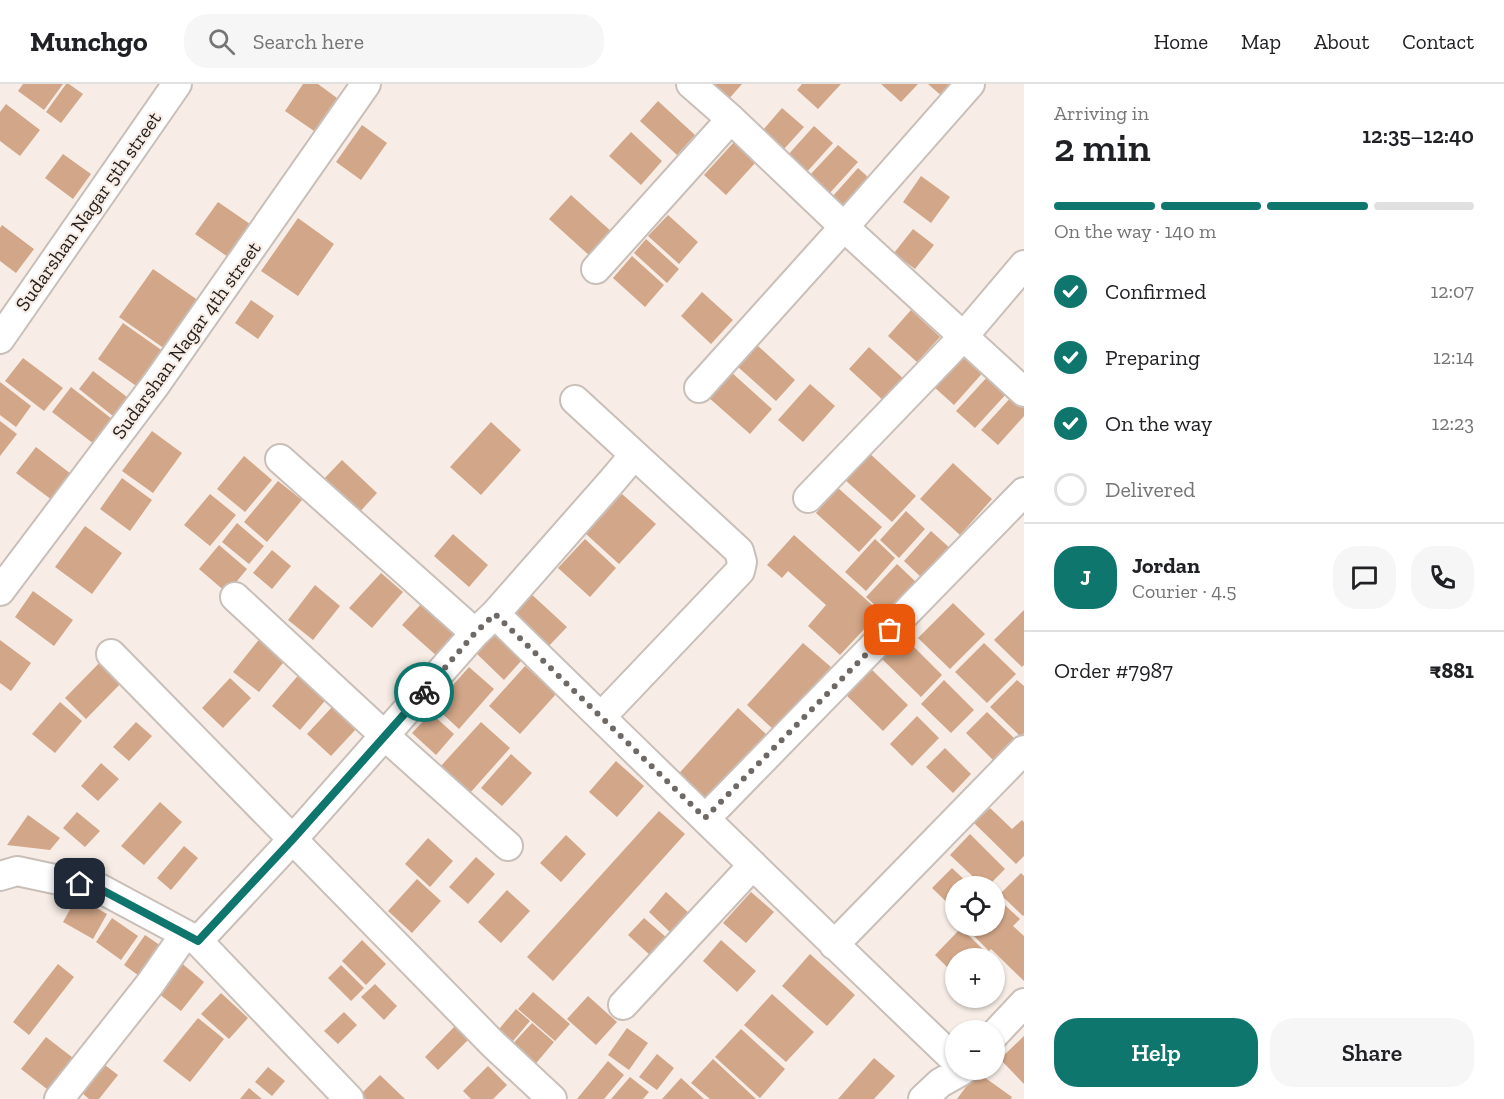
<!DOCTYPE html>
<meta charset="utf-8">
<style>
:root{--surface:#fff;--page:#f6f6f6;--text:#202124;--muted:#757577;--line:#e0e0e0;--accent:#0f766e}
body{margin:0;font-family:"Zilla Slab",serif;background:var(--page);color:var(--text);height:100vh;display:flex;flex-direction:column;font-size:22px;white-space:nowrap}
*{box-sizing:border-box;margin:0}
p{font-size:20px;color:var(--muted)}
.icon{flex:none;width:33px;height:33px;fill:none;stroke:currentColor;stroke-width:2;stroke-linecap:round;stroke-linejoin:round}
.map{position:relative;flex:1;overflow:hidden}
.side{display:flex;flex-direction:column;background:var(--surface);width:480px}
.side>*{flex:none}
.buttons{position:absolute;left:945px;top:792px;display:grid;gap:12px}
.buttons a{display:grid;place-items:center;width:60px;height:60px;border-radius:50%;background:var(--surface);box-shadow:0 2px 4px #0004;font-size:30px}
.pin{position:absolute;display:grid;place-items:center;width:51px;height:51px;color:#fff;margin:-26px;border-radius:12px;box-shadow:0 3px 9px #0006}
.courier{position:absolute;display:grid;place-items:center;width:60px;height:60px;margin:-30px;border:4px solid #0f766e;border-radius:50%;background:#fff;color:#222;box-shadow:0 2px 8px #0007}
.headline em{font-style:normal;font-weight:600}
.headline div{display:flex;flex-direction:column-reverse}
.headline{display:flex;align-items:center;justify-content:space-between;height:102px;padding:0 30px}
h1{font-size:39px;font-weight:600;line-height:45px}
.bar{display:grid;grid-template-columns:repeat(4,1fr);gap:9px 6px;align-content:center;height:72px;padding:0 30px}
.bar i{height:8px;border-radius:4px;background:var(--line)}
.bar .on{background:var(--accent)}
.bar p{grid-column:span 4}
.line{display:flex;align-items:center;gap:15px;padding:0 30px;border-top:2px solid var(--line)}
.line div{flex:1}
.round{display:grid;place-items:center;flex:none;width:63px;height:63px;border-radius:24px;background:var(--page)}
ol{padding:0 30px;list-style:none}
li{display:flex;align-items:center;gap:18px;height:66px}
li p{margin-inline-start:auto}
li .icon{padding:6px;border-radius:50%;background:var(--accent);color:#fff;stroke-width:4}
li:last-child{color:var(--muted)}
li i{width:33px;height:33px;border:3px solid var(--line);border-radius:50%}
.cta{display:flex;gap:12px;margin-top:auto;padding:12px 30px}
.cta a{flex:1;height:69px;border-radius:24px;background:var(--accent);color:#fff;font-size:24px;font-weight:600;line-height:69px;text-align:center}
.cta a+a{background:var(--page);color:var(--text)}
header{display:flex;align-items:center;gap:36px;box-sizing:border-box;height:84px;padding:0 30px;background:var(--surface);border-bottom:2px solid var(--line)}
header strong{font-size:28px}
nav{display:flex;gap:33px;margin-inline-start:auto;font-size:21px}
.search{width:420px;height:54px;background:var(--page);display:flex;align-items:center;gap:15px;box-sizing:border-box;padding:0 21px;border-radius:24px;color:var(--muted);font-size:22px}
main{display:flex;flex:1;min-height:0}
.map>svg:first-child{display:block}
</style>
<header>
<strong>Munchgo</strong>
<div class="search"><svg class="icon" aria-label="search" viewBox="0 0 24 24"><circle cx="10" cy="10" r="6"/><path d="M15 15l6 6"/></svg>Search here</div>
<nav><a>Home</a><a>Map</a><a>About</a><a>Contact</a></nav>
</header>
<main>
<div class="map">
<svg width="1024" height="1015" viewBox="0 0 1024 1015">
<rect width="100%" height="100%" fill="#f7ede6"/>
<path fill="#d2a688" d="M23,0H63L44,26L18,7Z
M66,0H69L83,10L61,39L46,28Z
M303,0H318L337,14L314,47L285,27Z
M708,0H742L727,17Z
M802,0H841L818,25L797,6Z
M881,0H918L901,18Z
M928,0H955L943,13Z
M658,17L695,51L677,71L640,37Z
M6,20L40,46L20,72L0,57V28Z
M782,24L804,43L784,65L763,46Z
M362,41L387,59L361,96L336,78Z
M814,42L833,59L805,90L786,73Z
M631,48L662,77L641,101L609,72Z
M734,58L756,78L726,111L704,91Z
M838,61L858,78L828,111L808,93Z
M63,70L91,90L73,115L45,94Z
M858,84L878,102L852,131L832,113Z
M921,92L950,113L931,139L903,118Z
M571,111L613,149L591,173L549,135Z
M218,118L250,140L228,173L195,150Z
M668,131L698,158L679,180L648,152Z
M298,134L334,160L298,212L261,187Z
M2,141L34,165L16,189L0,177V144Z
M913,145L934,161L915,185L894,169Z
M646,155L679,185L667,199L634,169Z
M632,172L664,201L645,223L613,194Z
M153,185L202,219L168,267L119,233Z
M702,208L733,236L711,260L681,232Z
M251,216L274,232L258,255L235,239Z
M911,226L940,253L917,278L888,252Z
M123,239L167,270L142,306L98,275Z
M757,261L795,296L776,317L738,283Z
M869,263L906,297L886,319L849,285Z
M967,265L987,284L954,321L933,302Z
M23,274L63,304L44,327L5,297Z
M93,287L127,313L113,332L79,305Z
M731,288L772,325L750,350L708,313Z
M989,291L1008,308L975,344L956,327Z
M0,298L31,322L16,343L0,331Z
M810,300L835,322L803,358L778,336Z
M71,303L112,335L94,360L52,328Z
M1014,310L1024,320V332L998,361L981,346Z
M0,337L17,350L0,372Z
M491,338L521,366L481,411L450,383Z
M152,347L182,369L153,409L122,387Z
M36,363L75,393L56,419L16,389Z
M868,368L916,412L892,438L844,395Z
M244,372L272,396L245,428L217,405Z
M342,376L377,409L357,431L321,398Z
M953,379L992,415L960,451L920,415Z
M122,394L152,416L130,447L100,425Z
M278,397L302,416L267,458L244,438Z
M838,404L882,443L859,468L816,429Z
M210,410L236,431L210,462L184,441Z
M622,410L656,440L619,480L586,450Z
M906,427L925,445L899,474L880,456Z
M237,439L264,462L249,480L222,458Z
M85,442L122,469L92,510L55,483Z
M931,447L951,465L923,495L904,477Z
M453,450L488,481L469,503L434,472Z
M794,451L880,528L840,571L808,542L826,521L788,487L782,494L767,481Z
M585,455L616,484L590,513L558,484Z
M875,455L895,474L866,507L845,488Z
M219,461L247,485L227,509L199,485Z
M272,466L291,482L272,505L253,489Z
M897,480L918,500L888,533L866,513Z
M381,489L403,508L372,544L349,524Z
M315,501L340,522L313,556L288,536Z
M33,507L73,536L54,562L15,533Z
M529,508L567,543L545,566L507,532Z
M422,519L457,551L438,573L402,541Z
M953,519L985,550L950,585L918,554Z
M1024,526V581L1022,583L994,556Z
M494,551L522,576L504,596L477,570Z
M261,553L287,574L259,608L233,588Z
M904,553L942,591L921,613L882,575Z
M0,556L31,579L11,607L0,599Z
M803,559L831,583L774,646L747,621Z
M984,559L1016,590L987,619L955,588Z
M106,572L127,593L86,635L65,614Z
M867,581L908,621L883,647L842,607Z
M525,582L556,610L520,650L489,622Z
M469,583L494,605L459,645L434,622Z
M301,588L329,612L300,646L272,622Z
M230,594L251,614L223,644L202,624Z
M944,596L974,626L951,649L921,620Z
M1017,596L1024,602V649L1021,653L990,623Z
M60,618L82,637L55,669L32,650Z
M333,622L357,644L331,672L307,650Z
M738,624L766,650L702,720L674,695Z
M987,628L1015,655L994,677L966,649Z
M431,629L454,650L436,671L412,649Z
M917,632L939,654L912,682L890,660Z
M136,638L152,652L129,677L113,663Z
M481,638L510,664L470,709L440,683Z
M945,664L971,690L953,709L926,683Z
M511,670L532,689L502,722L481,704Z
M616,677L644,702L617,733L589,708Z
M101,679L119,695L98,717L81,702Z
M160,718L182,738L144,781L121,762Z
M990,724L1012,745L1022,736L1024,738V772L1016,780L974,739Z
M659,727L685,750L553,897L527,873Z
M77,728L100,747L85,763L63,744Z
M28,731L60,754L50,766L7,761Z
M970,750L1005,785L988,802H983L950,771Z
M566,751L586,770L561,798L540,779Z
M428,754L453,777L430,803L405,780Z
M184,762L198,774L171,806L157,794Z
M476,773L495,790L468,820L449,803Z
M952,784L971,802H956V827L932,804Z
M1021,789L1024,792V831L1023,832L1000,810Z
M417,795L441,817L412,849L388,827Z
M507,806L530,827L501,859L478,838Z
M666,808L690,830L672,850L649,828Z
M751,808L774,828L746,859L723,839Z
M994,811L1020,835L1013,842L1024,852V897L991,865L989,867L964,842H994Z
M77,813L107,830L93,855L63,838Z
M112,834L138,852L121,876L96,858Z
M644,834L667,854L651,872L628,851Z
M961,844L992,874H956V892L935,871Z
M145,851L170,868L149,899L124,881Z
M362,856L386,880L366,901L342,877Z
M721,856L756,887L737,908L703,877Z
M810,870L855,911L827,942L782,902Z
M179,877L204,898L181,927L154,906Z
M58,880L74,893L29,951L13,938Z
M341,881L364,904L351,917L328,894Z
M375,900L397,922L384,936L361,913Z
M533,908L570,940L555,957L518,925Z
M221,909L248,934L229,955L201,930Z
M772,910L814,948L786,978L744,941Z
M588,912L617,938L596,961L567,935Z
M516,925L530,937L508,963L494,951Z
M344,928L357,941L338,960L324,947Z
M198,934L224,955L190,998L163,977Z
M532,939L554,958L532,984L509,964Z
M455,942L468,956L438,986L425,973Z
M627,944L648,959L629,986L608,971Z
M741,945L785,985L760,1014L715,973Z
M1024,952V1000L1000,975Z
M46,953L77,977L52,1009L21,985Z
M657,970L674,984L657,1006L639,993Z
M874,974L895,992L874,1015H838Z
M97,975L118,991L99,1015H89L75,1003Z
M713,975L756,1015H710L691,999Z
M608,977L624,991L604,1015H577Z
M488,982L507,1001L493,1015H471L463,1007Z
M268,983L285,997L272,1012L255,998Z
M977,988L1012,1013L1011,1015H957Z
M380,991L405,1015H366L361,1010Z
M630,993L649,1008L643,1015H611Z
M681,994L704,1015H662Z
M249,1004L262,1015H240Z"/>
<g fill="none" stroke-linecap="round" stroke-linejoin="round">
<defs>
<path id="minor" d="M691,0L731,35
M596,185L731,35L844,143L970,0
M0,255L177,0
M699,304L844,143L1024,308
M575,316L739,467L742,478L740,487L601,633
M280,375L475,549
M808,414L963,253L1024,181
M0,507L156,300L366,0
M235,513L385,652L508,762
M495,530C648,679 801,829 956,977
M111,570L493,960L552,1015
M706,734L1024,408
M0,792L17,787L101,805L198,857L349,1015
M198,857L293,755L475,549L495,530L613,396L634,371
M834,861L1024,666
M623,921L753,781
M994,951L1024,919
M59,1015L150,900L185,850
M923,1015L940,999L963,986"/>
</defs>
<use href="#minor" stroke="#c9bfb9" stroke-width="32"/>
<use href="#minor" stroke="#fff" stroke-width="28"/>
</g>
<g fill="none" stroke-linecap="round" stroke-linejoin="round">
<path stroke="#6e6965" stroke-width="6" stroke-dasharray="0 10.8" d="M424,608L475,549L495,530L705,734L890,546"/>
<path stroke="#0f766e" stroke-width="8" d="M80,800L100,805L198,857L293,755L424,608"/>
</g>
<g text-anchor="middle" stroke-width="4.5" stroke-linejoin="round" paint-order="stroke">
<g font-size="20" fill="#25221f" stroke="#f7ede6">
<text transform="translate(88 127) rotate(-55)" y="7">Sudarshan Nagar 5th street</text>
<text transform="translate(186 256) rotate(-54)" y="7">Sudarshan Nagar 4th street</text>
</g>
</g>
</svg>
<div class="buttons">
<a><svg class="icon" aria-label="locate" viewBox="0 0 24 24"><circle cx="12" cy="12" r="6"/><path d="M12 2v4M12 18v4M2 12h4M18 12h4"/></svg></a>
<a>+</a>
<a>−</a>
</div>
<div class="pin" style="left:890px;top:546px;background:#ea580c"><svg class="icon" aria-label="bag" viewBox="0 0 24 24"><path d="M5 8h14l-1 12H6zM9 8a3 3 0 0 1 6 0"/></svg></div>
<div class="pin" style="left:80px;top:800px;background:#1f2937"><svg class="icon" aria-label="home" viewBox="0 0 24 24"><path d="M3 11l9-7 9 7M6 9v11h12V9"/></svg></div>
<div class="courier" style="left:424px;top:608px"><svg class="icon" aria-label="bike" viewBox="0 0 24 24"><circle cx="6" cy="16" r="4"/><circle cx="18" cy="16" r="4"/><path d="M6 16l4-8h5l3 8M10 8l3 8H6M13 5h3"/></svg></div>
</div>
<section class="side">
<div class="headline"><div><h1>2 min</h1><p>Arriving in</p></div><em>12:35–12:40</em></div>
<div class="bar"><i class="on"></i><i class="on"></i><i class="on"></i><i></i><p>On the way · 140 m</p></div>
<ol>
<li><svg class="icon" aria-label="check" viewBox="0 0 24 24"><path d="M5 12l5 5 9-10"/></svg>Confirmed<p>12:07</p></li>
<li><svg class="icon" aria-label="check" viewBox="0 0 24 24"><path d="M5 12l5 5 9-10"/></svg>Preparing<p>12:14</p></li>
<li><svg class="icon" aria-label="check" viewBox="0 0 24 24"><path d="M5 12l5 5 9-10"/></svg>On the way<p>12:23</p></li>
<li><i></i>Delivered</li>
</ol>
<div class="line" style="height:108px"><b class="round" style="background:var(--accent);color:#fff">J</b><div><b>Jordan</b><p>Courier · 4.5</p></div><a class="round"><svg class="icon" aria-label="chat" viewBox="0 0 24 24"><path d="M4 5h16v11H9l-5 4z"/></svg></a><a class="round"><svg class="icon" aria-label="phone" viewBox="0 0 24 24"><path d="M5 4h4l2 5-3 2q2 4 5 5l2-3 5 2v4C11 20 4 13 5 4z"/></svg></a></div>
<div class="line" style="height:78px"><div>Order #7987</div><b>₹881</b></div>
<div class="cta"><a>Help</a><a>Share</a></div>
</section>
</main>
